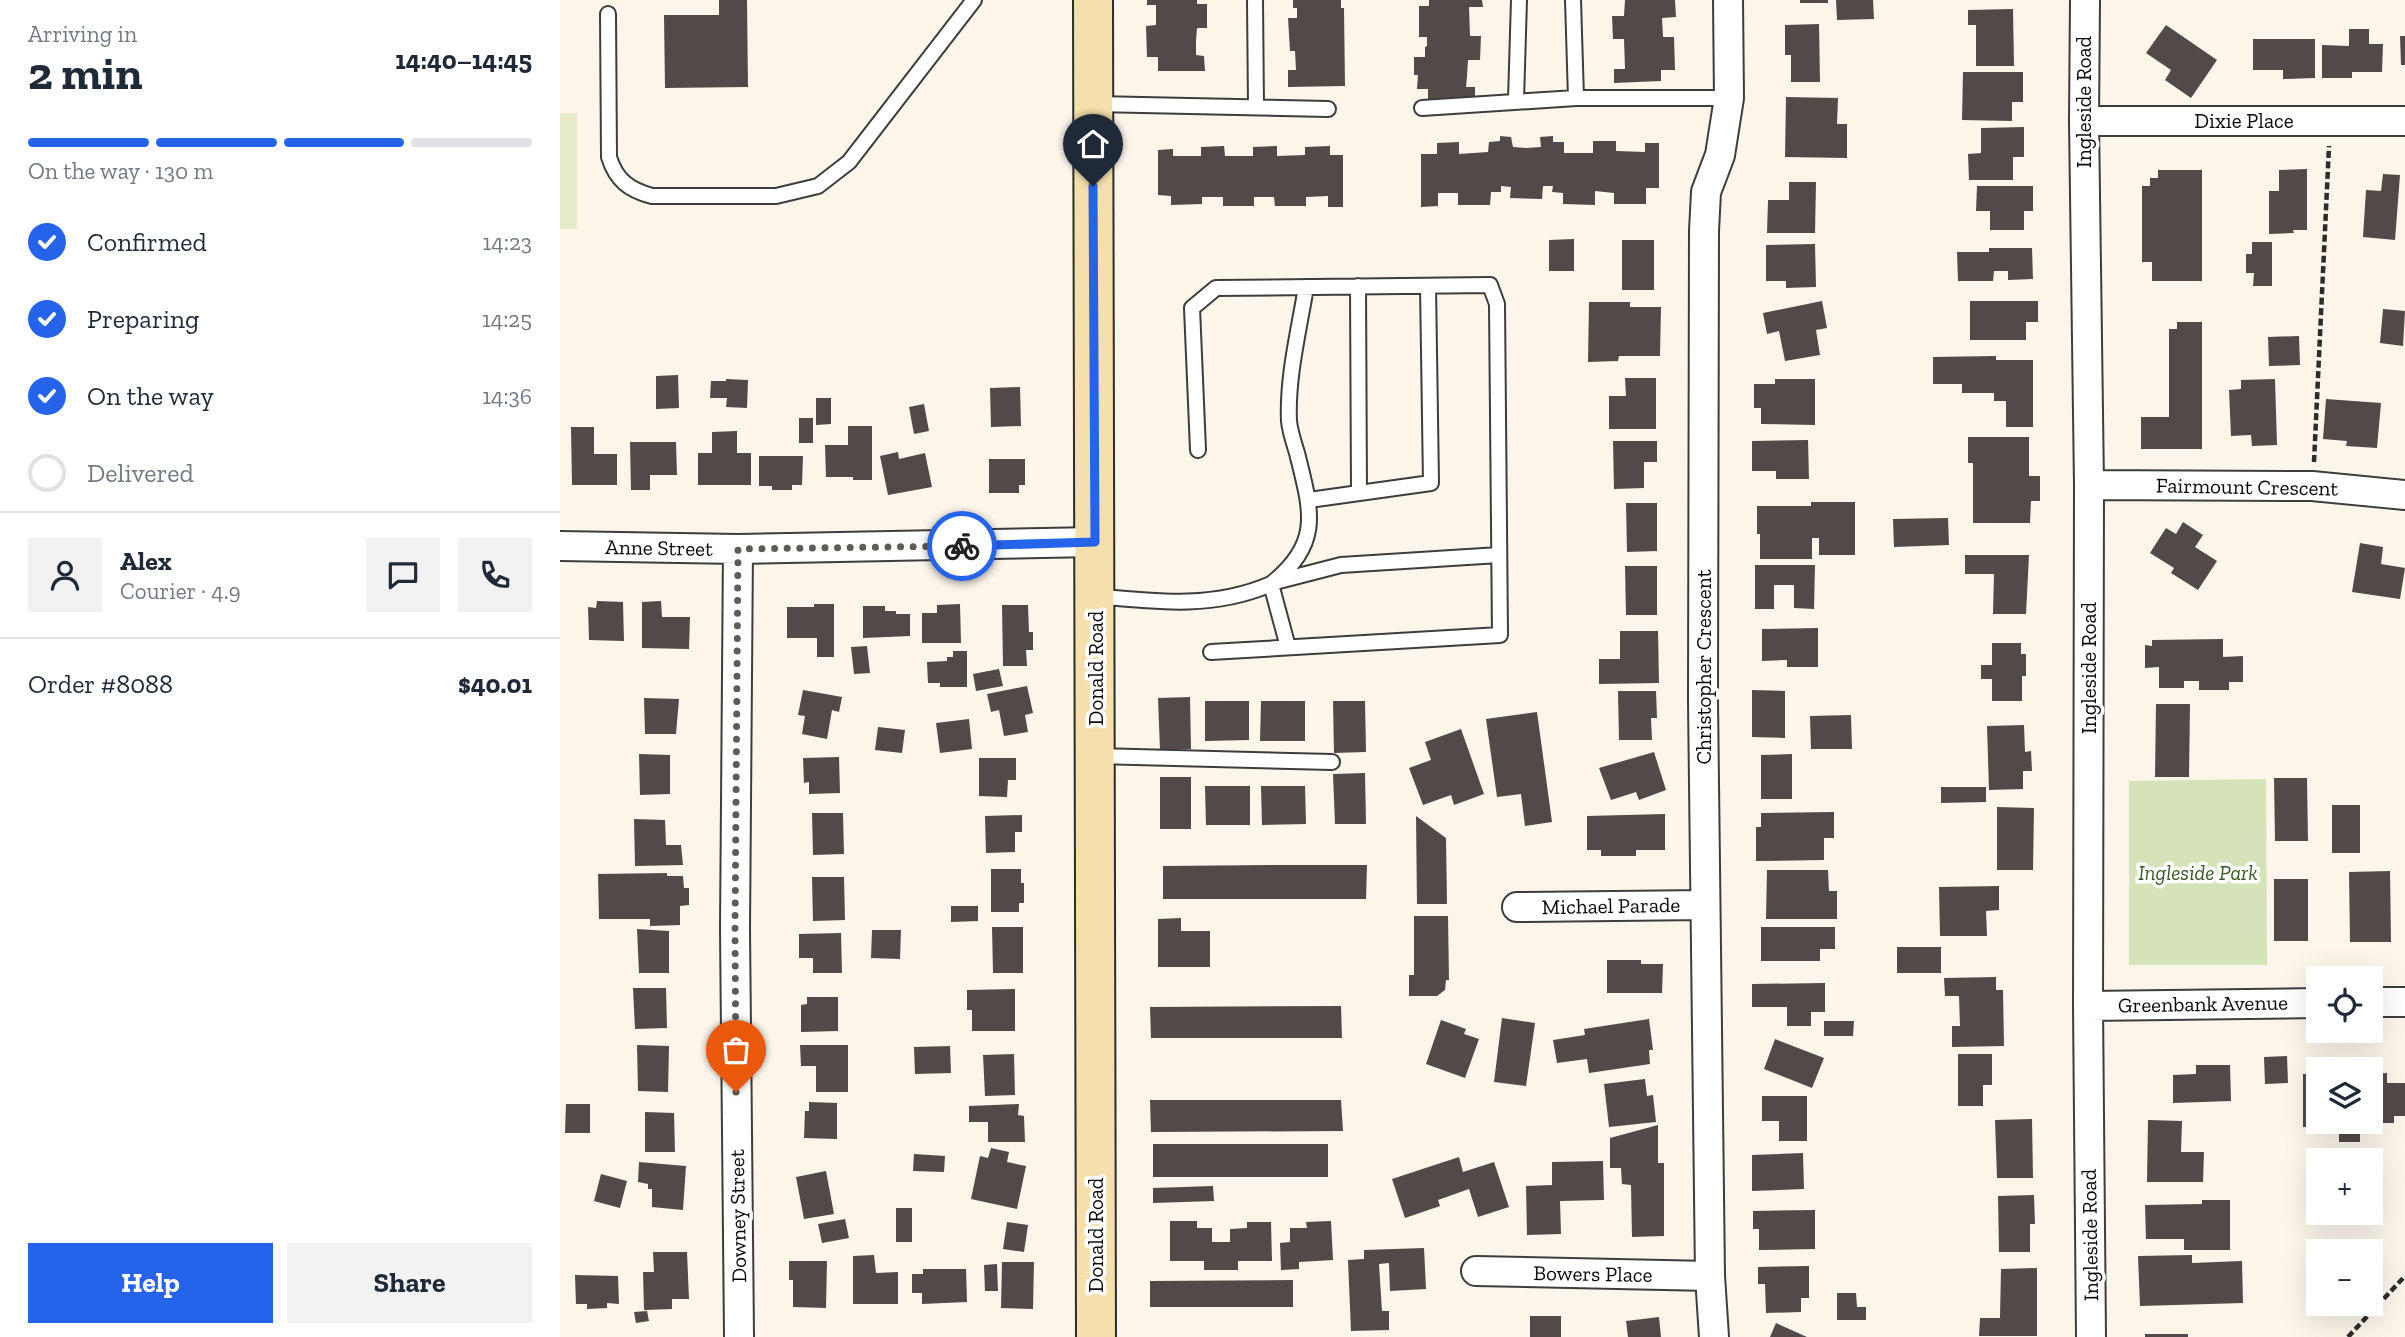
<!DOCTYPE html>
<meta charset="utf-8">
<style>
:root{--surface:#fff;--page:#f2f2f3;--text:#1f2937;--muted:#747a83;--line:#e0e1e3;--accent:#2563eb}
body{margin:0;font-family:"Zilla Slab",serif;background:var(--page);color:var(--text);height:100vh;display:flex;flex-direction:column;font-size:26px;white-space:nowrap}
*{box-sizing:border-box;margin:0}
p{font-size:23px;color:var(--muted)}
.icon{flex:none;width:38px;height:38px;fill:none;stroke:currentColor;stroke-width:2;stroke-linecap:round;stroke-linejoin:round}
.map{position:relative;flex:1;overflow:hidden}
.side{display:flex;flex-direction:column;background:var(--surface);width:560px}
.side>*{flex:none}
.fabs{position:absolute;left:1746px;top:966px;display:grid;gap:14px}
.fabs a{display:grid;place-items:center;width:77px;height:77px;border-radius:0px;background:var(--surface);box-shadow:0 7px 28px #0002;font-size:35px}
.pin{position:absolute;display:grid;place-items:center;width:60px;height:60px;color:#fff;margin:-72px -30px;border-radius:50% 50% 50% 0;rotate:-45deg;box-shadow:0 0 7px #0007}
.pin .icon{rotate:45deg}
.courier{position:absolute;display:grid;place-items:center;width:70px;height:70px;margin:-35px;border:5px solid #2563eb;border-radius:50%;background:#fff;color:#222;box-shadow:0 2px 9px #0007}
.overview em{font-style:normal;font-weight:700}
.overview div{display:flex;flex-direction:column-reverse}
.overview{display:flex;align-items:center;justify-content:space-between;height:119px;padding:0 28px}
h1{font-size:46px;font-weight:700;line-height:52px}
.bar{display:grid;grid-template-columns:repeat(4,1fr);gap:10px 7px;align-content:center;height:84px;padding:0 28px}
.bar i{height:9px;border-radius:5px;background:var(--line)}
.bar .current{background:var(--accent)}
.bar p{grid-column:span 4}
.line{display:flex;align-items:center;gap:18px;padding:0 28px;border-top:2px solid var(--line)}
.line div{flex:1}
.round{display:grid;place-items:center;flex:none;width:74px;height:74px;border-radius:0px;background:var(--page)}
ol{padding:0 28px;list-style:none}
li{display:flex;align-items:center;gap:21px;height:77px}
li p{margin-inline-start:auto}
li .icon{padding:7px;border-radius:50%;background:var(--accent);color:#fff;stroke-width:4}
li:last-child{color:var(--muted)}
li i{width:38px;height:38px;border:4px solid var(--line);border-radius:50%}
.cta{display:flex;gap:14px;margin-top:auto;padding:14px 28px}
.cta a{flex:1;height:80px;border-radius:0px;background:var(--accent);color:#fff;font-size:28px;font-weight:700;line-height:80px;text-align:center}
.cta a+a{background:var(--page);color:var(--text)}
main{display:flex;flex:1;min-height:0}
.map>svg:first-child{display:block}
</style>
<main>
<section class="side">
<div class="overview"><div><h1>2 min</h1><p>Arriving in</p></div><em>14:40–14:45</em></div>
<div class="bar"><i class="current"></i><i class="current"></i><i class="current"></i><i></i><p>On the way · 130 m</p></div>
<ol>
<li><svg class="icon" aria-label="check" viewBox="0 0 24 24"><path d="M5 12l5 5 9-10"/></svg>Confirmed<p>14:23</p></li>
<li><svg class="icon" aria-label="check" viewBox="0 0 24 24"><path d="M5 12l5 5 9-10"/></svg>Preparing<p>14:25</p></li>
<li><svg class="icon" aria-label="check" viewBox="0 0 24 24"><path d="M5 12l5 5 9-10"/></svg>On the way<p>14:36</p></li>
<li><i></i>Delivered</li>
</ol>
<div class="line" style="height:126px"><a class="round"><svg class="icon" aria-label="person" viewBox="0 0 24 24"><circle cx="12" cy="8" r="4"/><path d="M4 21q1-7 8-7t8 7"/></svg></a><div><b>Alex</b><p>Courier · 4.9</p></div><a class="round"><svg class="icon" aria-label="chat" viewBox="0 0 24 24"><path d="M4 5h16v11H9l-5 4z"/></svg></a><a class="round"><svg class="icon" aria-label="phone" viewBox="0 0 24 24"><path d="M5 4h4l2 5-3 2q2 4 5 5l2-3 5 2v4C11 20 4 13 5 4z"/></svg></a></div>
<div class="line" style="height:91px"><div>Order #8088</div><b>$40.01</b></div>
<div class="cta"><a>Help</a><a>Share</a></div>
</section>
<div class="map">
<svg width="1845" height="1337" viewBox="0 0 1845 1337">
<rect width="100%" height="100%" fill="#fcf5ea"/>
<path fill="#d6e2b9" d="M1706,779L1707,965H1569V781Z"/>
<path fill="#e5eac9" d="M0,113H17V229H0Z"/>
<path fill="#514a48" d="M159,0H187L188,87L105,88L104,15H159Z
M587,0H637V4H647V28H637L636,41V55L644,56L645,71H598V57H587L586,26L596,25V5H587Z
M733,0H781V8H784L785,86L728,87V70H736L735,51H730L728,18H737V8H733Z
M869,0H922L923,7H909L910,36H921L920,60H908L907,76L906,87H915V102L868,101V89H857L858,75H854V57H865V47L867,46V37H859V6H869Z
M1065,0H1115L1116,17L1102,18L1103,37H1114L1115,70H1101V81L1054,83V69H1065L1064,39H1053L1052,16H1064Z
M1240,0H1268V3H1240Z
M1276,0H1313L1314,19L1277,20Z
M1453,9L1454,66H1416V25H1408V10Z
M1259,24L1260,82H1231V55H1225V25Z
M1606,25L1657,60L1631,98L1605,80L1611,70L1586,53Z
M1789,29H1809V44H1823L1822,72H1792V78H1762V45L1789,46Z
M1840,36H1845V65H1841Z
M1693,39H1755V78L1723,79V70H1693Z
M1403,72H1463V102H1452V121L1402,120Z
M1226,97L1278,98L1277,124H1287V158L1225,157Z
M1464,127V157H1453V180H1409L1408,154L1421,153V128Z
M940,136L951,137L953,147L966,148L981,147L980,137L993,136V142H1004V153H1033V141H1056V151L1085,152V143H1099V188H1086V204H1054V193L1035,191V205L1003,204V193L992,192L993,186H983L982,199L950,198L951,187L941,186V192H931L930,205H898V193H878V206L861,207V154H877V143L899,142V154L928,152L929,142L940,141Z
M664,146L665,156H693V147L717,146V156L745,155V147L770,146V155H783V207H768V196L746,197V206H715L714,197H694V206H663V197H642V204L611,205V196L598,195V150L613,149V156H641V147Z
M1747,169V230H1733L1734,233L1709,234V191H1719V170Z
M1598,170H1642V281H1592V262H1582V186H1590V178H1598Z
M1823,174L1840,175L1835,240L1803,237L1806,190L1821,191Z
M1229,182H1256L1255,233H1207L1208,200H1229Z
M1417,186H1473V211H1464V230H1430V211H1416Z
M1014,239V271H989V240Z
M1062,240H1094V290H1062Z
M1692,242H1712V286H1693L1694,273H1686V254H1692Z
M1255,244L1256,287L1226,288V281H1206V245Z
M1429,248H1472L1473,279L1448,280V271H1434L1433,281H1398L1397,252H1429Z
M1262,301L1267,328L1256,330L1260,355L1225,361L1219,331L1207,334L1203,313Z
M1410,301H1478V322H1466V340H1410Z
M1029,302H1070V307H1101L1100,356H1059L1058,361L1028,362Z
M1823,309L1845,311L1843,346L1820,343Z
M1617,322H1642V449H1581V417H1609V329H1617Z
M1739,336L1740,365L1709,366L1708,337Z
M1436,356V360H1473V427H1446V401H1434V393H1402V384H1373V357Z
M118,375L119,408L96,409V376Z
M1065,378H1096V429H1049V396H1066Z
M166,379L188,380L187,408L166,407L167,398H150L151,381H166Z
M1215,379H1255V425L1201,424V408H1194V384H1215Z
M1715,379L1717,445L1692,446L1691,435L1671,436L1669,390L1681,389V380Z
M460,387L461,426L431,427L430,388Z
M256,398H271V424L256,425Z
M1766,399L1821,403L1817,448L1786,446L1787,441L1763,439Z
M364,404L369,431L354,434L349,407Z
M239,418H253V443H239Z
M288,426H312V480H293V477H266L265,445H288Z
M11,427H34V454H57V485H12Z
M177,431V453H191V485H138V453H152V432Z
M1408,437H1469V476H1480V501H1471L1470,523H1413V463H1408Z
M1248,440L1249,479H1216V471H1192V441Z
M1053,441H1097V462H1084V488L1054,489Z
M70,442H116L117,475H90V490H71Z
M338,452L339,459L365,453L372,487L328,495L320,456Z
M199,456H243L242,485H232V490H212V486H199Z
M429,459H465V485H459V493H429Z
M1251,502H1295V555H1259V538H1252V559H1200V534H1197V506H1251Z
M1066,503H1097V551L1067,552Z
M1388,518L1389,545L1334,547L1333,519Z
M1623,522L1643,535L1635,547L1657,561L1638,590L1611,573L1614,568L1590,553L1606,528L1616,534Z
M1800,543L1823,547L1821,564L1845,568L1840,599L1792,592Z
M1405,555H1469L1466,614H1433L1434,574H1405Z
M1195,565H1255L1254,609L1234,608V585H1214V609H1195Z
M1065,566H1097V615H1066Z
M37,601L63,602L64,641L29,640L28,607L36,608Z
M101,601L102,617H130L129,649L82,648V602Z
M254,604H274V657H257V638H227V607H254Z
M400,604L401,643H362V613H377V605Z
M442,605H468L469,632H473V650H466L467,666H443Z
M303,606H325V611H336V614H350V636L303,638Z
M1258,628V667H1227V660L1202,661V629Z
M1060,631H1098L1099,683L1039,684V659H1060Z
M1663,639V657L1683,656V682H1669V690H1639V681H1624V688H1599V667L1585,668V645L1592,646V640Z
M1432,643H1461V654H1466V676H1462V701H1432V679H1421V665H1432Z
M307,646L310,673L294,674L291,647Z
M393,651H407V687H380V683H368L367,662L387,661V657H393Z
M439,669L443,686L416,691L413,674Z
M467,686L473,713L465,715L468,732L444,736L439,710L431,712L427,694Z
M243,690L282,697L279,712L272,710L267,739L242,734L245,716L238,715Z
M1192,690L1225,691V738L1192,737Z
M1058,691H1096L1097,718H1091L1092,740H1059Z
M630,697L631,749L600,750L598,698Z
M84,698L119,699L116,734H85Z
M645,701H689V740L645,741Z
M701,701H745V741H700Z
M773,701H805L806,752L774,753Z
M1596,704H1630L1629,777H1595Z
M977,712L992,822L965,826L961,794L937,797L926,719Z
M1291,715L1292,749H1251L1250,716Z
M409,719L412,749L380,753L376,723Z
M1464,725L1465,752L1471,751L1472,771H1463V789L1429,790L1427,726Z
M318,727L345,730L342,753L315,750Z
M901,729L924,794L894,805L891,795L863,805L849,768L871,760L865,742Z
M1094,752L1106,790L1079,800L1076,792L1051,800L1039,768Z
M79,754L110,755V794L80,795Z
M1232,754V799H1201V755Z
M279,757L280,793L249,794V782L244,783L243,758Z
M419,758H456V780H448L447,797L419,796Z
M805,773L806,824H775L773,774Z
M600,777H631V829H600Z
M1714,778H1747L1748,841H1715Z
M645,786H690V825H646Z
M701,786H745L746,824L702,825Z
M1381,787H1426V802L1381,803Z
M1772,805H1800V853H1772Z
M1437,807L1474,808L1473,870H1437Z
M1274,812V838H1264V860L1196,861V827H1201V813Z
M252,813H283L284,854L253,855Z
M1105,814V850H1076V856H1041V850H1027V816Z
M462,815V832H455V852L426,853L425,816Z
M856,816L886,838L887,904H857Z
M74,819L105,820L106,845H121L123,865L75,866Z
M724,865H807L806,899H603V866Z
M431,869H461V883H464V903H459V912H431Z
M1207,870H1268L1269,891H1277V919H1206Z
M1830,871L1831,942H1790L1789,872Z
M107,873V876H123L124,888H129V905L120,906V925L90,926V919H39L38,874Z
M252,877H284L285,920L253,921Z
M1714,879H1748V941H1714Z
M1439,886V910L1426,911L1427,936H1380L1379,887Z
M391,906H418V921L391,922Z
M854,916H888L889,980H886L885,990L877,996H849V975H854Z
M621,918V931H650V967H598V919Z
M432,927H463V973H433Z
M1201,927H1275V949H1260V961H1201Z
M77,929L109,931V973H79Z
M312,930H341L340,959L311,958Z
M281,933L282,973H253V958H239V934Z
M1337,947H1381V973H1337Z
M1047,960H1081V964H1103L1102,993H1047Z
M1436,977V990H1443L1444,1046L1392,1047V1026H1400L1399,996H1385L1384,978Z
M1265,983V1012H1251V1026H1227V1007H1192V984Z
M73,988H106L107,1028L75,1029Z
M455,989V1031H412V1010H407V990Z
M247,997H278V1031L241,1032V1005L247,1004Z
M781,1006L782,1038H591L590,1007Z
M942,1018L975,1023L966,1086L934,1082Z
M1089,1019L1093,1050H1089L1090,1064L1029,1073L1027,1059L997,1063L993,1040L1025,1035L1024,1029Z
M881,1020L906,1029L904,1034L919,1039L905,1078L866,1064Z
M1264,1021H1294L1293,1036H1264Z
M1215,1039L1264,1058L1252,1088L1204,1069Z
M77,1045L109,1046L108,1092L78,1091Z
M240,1045H288V1092H256V1066H241Z
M390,1046L391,1073L355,1074L354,1047Z
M454,1054L455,1095L425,1096L423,1055Z
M1398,1054H1432V1085H1423V1106H1398Z
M1727,1056L1728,1083L1705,1084L1704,1057Z
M1636,1065H1670L1671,1101L1613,1103V1075L1636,1074Z
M1827,1073V1083H1845V1116H1834V1123H1811V1074Z
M1743,1074H1759V1127H1743Z
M1085,1079L1087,1096L1093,1095L1096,1122L1049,1127L1044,1084Z
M1202,1096H1247V1141H1219V1121H1202Z
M590,1100H781L783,1131L591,1132Z
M249,1102L277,1103V1139L244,1138L245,1111H249Z
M6,1104H30V1133H5Z
M459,1104L458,1115L464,1116L465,1142H428V1122H409V1106Z
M85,1112L114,1113L115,1152H85Z
M1472,1119L1473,1178H1437L1435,1120Z
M1588,1120L1622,1121L1621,1152H1644L1643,1182H1587Z
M1763,1122H1800V1142H1779V1134H1763Z
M1098,1125V1163H1104V1236L1072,1237L1071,1185L1062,1184L1061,1168H1050V1138Z
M593,1144H768V1177H593Z
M431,1148L449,1152L447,1162L466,1166L457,1209L411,1199L420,1156L428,1158Z
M1243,1153L1244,1189L1192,1191V1155Z
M354,1154L385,1156L384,1172L353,1171Z
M899,1157L903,1172L934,1162L949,1207L918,1217L909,1189L878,1200L880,1206L845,1218L832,1179Z
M1043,1161L1044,1200L1000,1201L1001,1234L967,1235L966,1186L992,1185V1162Z
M79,1162L126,1166L123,1210L92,1207V1189H88V1184L78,1182Z
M266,1171L274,1214L244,1219L236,1177Z
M41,1174L67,1181L60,1208L34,1201Z
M653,1186L654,1201L593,1203V1188Z
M1474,1195L1475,1224H1470V1252H1439L1438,1196Z
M1642,1200H1670V1250H1624V1239H1586L1585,1205L1642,1204Z
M336,1208H352V1242H336Z
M1255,1210V1249L1199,1250V1229H1193V1211Z
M285,1219L289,1238L262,1243L258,1224Z
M610,1221H637V1228H652V1242H670V1229L687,1228V1222H711L712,1261H678V1270H644V1261H610Z
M771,1221L773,1260L739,1262V1269L721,1270L720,1243L730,1242V1228H747L746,1222Z
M447,1222L468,1225L464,1252L443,1249Z
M864,1248L866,1289L830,1291L829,1263L819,1264L822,1311H829V1330L791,1331L788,1260L804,1259V1250Z
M93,1252H127L129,1299H112V1309L84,1310L83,1272H94Z
M314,1255L316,1273L338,1272V1304H293V1256Z
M1632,1255V1263L1682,1261L1683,1303L1580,1306L1578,1256Z
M229,1261H267L266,1308L233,1307V1280H229Z
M442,1262H474L473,1309L441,1308Z
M437,1264L438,1291H425L424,1265Z
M1249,1266V1298H1241V1312L1206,1313L1205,1284H1198V1267Z
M1477,1268V1336H1419L1420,1318H1440L1441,1269Z
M363,1269H406L407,1302L362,1304V1293H352V1274H363Z
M15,1275L58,1276L59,1304L47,1303V1308L27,1309V1304H16Z
M733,1280V1307H590V1281Z
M1277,1293H1296L1297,1307H1306V1320H1277Z
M87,1311L89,1321L76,1323L74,1312Z
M970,1316H1001V1337H970Z
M1099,1317L1101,1337H1068L1066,1321Z
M1216,1323L1247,1337H1210Z
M1585,1334H1628V1337H1585Z"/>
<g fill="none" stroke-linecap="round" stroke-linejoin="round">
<defs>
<path id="lane" d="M695,0L696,107
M1013,0L1016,98
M48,14L49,157C56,180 69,190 92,196H216L258,186L289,162L414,0
M956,100L959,0
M535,104L768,109
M862,108L1016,98H1169
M798,286L799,493
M638,450L632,308L656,288L930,285L937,304L940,635L651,652
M749,500L871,483L868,286
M715,582L781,565L939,555
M711,584C763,543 751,510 737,453C734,443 730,432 729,421C727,377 739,330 746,287
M536,596C596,602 654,609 711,584L728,647
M536,756L772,762"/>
<path id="street" d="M1525,0L1524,121L1529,485L1528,1006L1531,1337
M1524,121H1845
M1529,485L1752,486L1845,495
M0,546L178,549L535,542
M178,549L175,929L179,1337
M957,907L1145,905
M1811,1002H1845
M1528,1006L1759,1003
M916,1271L1150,1276
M1154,1337L1150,1276L1143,701L1144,231L1146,192L1160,155L1169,98L1168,0"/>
<path id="secondary" d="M533,0L536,1337"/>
</defs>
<use href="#lane" stroke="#3d3d3d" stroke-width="18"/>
<use href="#street" stroke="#3d3d3d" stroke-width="32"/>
<use href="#secondary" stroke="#2c2c2c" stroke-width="42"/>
<path stroke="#2c2c2c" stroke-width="4.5" stroke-dasharray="7 3.5" stroke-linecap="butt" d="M1754,462L1769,146
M1788,1337L1845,1276"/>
<use href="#lane" stroke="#fff" stroke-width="14"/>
<use href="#street" stroke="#fff" stroke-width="28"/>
<use href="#secondary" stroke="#f5dfad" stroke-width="38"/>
</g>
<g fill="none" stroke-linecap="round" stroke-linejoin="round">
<path stroke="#5f5c58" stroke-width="7" stroke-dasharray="0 12.6" d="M176,1092L175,929L178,549L402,546"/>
<path stroke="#2563eb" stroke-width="9" d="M402,546L535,542L533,186"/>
</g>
<g text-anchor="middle" stroke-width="7" stroke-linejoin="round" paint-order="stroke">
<g font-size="21" fill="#0a0a0a" stroke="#fff">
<text transform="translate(1524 102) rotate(-90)" y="7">Ingleside Road</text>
<text x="1684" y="128">Dixie Place</text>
<text transform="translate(1687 487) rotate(1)" y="7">Fairmount Crescent</text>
<text transform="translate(99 548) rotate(1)" y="7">Anne Street</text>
<text transform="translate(1144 667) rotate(-90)" y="7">Christopher Crescent</text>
<text transform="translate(536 668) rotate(-90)" y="7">Donald Road</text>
<text transform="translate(1529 668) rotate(-90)" y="7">Ingleside Road</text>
<text transform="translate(1051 906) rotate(-1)" y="7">Michael Parade</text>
<text transform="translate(1643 1004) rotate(-1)" y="7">Greenbank Avenue</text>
<text transform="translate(178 1216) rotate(-91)" y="7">Downey Street</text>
<text transform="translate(536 1235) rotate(-90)" y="7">Donald Road</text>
<text transform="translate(1530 1235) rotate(-91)" y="7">Ingleside Road</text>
<text transform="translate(1033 1274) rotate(1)" y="7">Bowers Place</text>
</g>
<g font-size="21" font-style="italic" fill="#395924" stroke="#fff">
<text x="1638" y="880">Ingleside Park</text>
</g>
</g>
</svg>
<div class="fabs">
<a><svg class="icon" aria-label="locate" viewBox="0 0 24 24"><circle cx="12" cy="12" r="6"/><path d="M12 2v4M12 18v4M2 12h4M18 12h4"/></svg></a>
<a><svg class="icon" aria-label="layers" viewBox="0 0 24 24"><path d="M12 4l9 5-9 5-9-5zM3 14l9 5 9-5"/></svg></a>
<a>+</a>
<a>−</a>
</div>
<div class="pin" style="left:176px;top:1092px;background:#ea580c"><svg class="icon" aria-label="bag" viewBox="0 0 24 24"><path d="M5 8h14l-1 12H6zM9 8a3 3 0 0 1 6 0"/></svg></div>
<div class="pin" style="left:533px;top:186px;background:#1f2937"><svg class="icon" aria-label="home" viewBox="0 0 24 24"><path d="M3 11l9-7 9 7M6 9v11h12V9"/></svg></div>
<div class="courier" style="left:402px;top:546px"><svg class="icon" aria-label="bike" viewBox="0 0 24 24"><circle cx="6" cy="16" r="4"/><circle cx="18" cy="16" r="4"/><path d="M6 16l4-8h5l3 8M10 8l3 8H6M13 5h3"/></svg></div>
</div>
</main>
